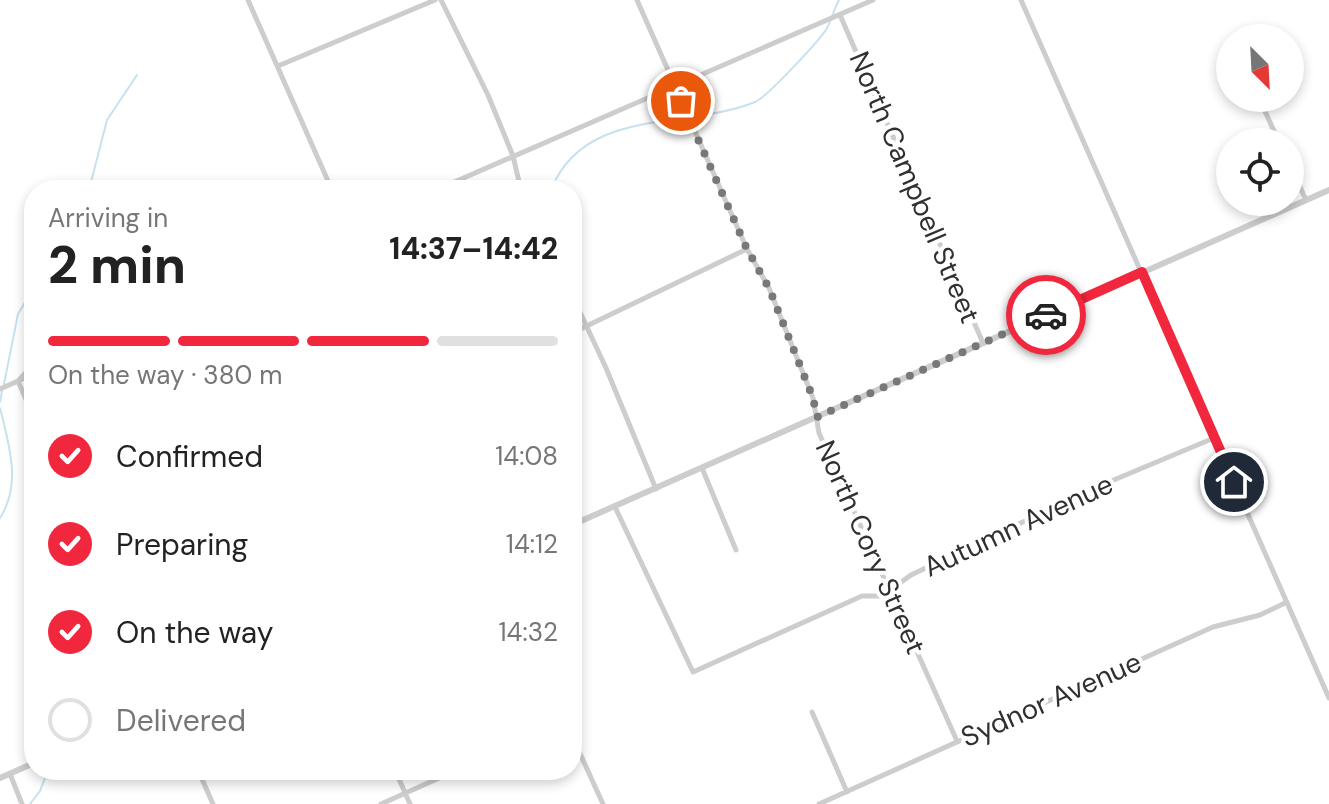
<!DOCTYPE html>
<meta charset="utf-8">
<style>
:root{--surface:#fff;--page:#f6f6f6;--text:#222;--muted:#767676;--line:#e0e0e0;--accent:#f1273e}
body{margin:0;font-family:"DM Sans",sans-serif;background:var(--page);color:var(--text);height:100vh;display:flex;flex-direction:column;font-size:30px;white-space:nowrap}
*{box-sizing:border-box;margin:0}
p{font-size:26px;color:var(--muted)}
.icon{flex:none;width:44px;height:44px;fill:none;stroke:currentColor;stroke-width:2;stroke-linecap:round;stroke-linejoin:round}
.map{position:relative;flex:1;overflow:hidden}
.side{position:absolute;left:24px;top:180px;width:558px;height:600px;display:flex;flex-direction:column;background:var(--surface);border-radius:32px;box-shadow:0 4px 12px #0003}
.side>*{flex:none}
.needle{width:52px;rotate:156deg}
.fabs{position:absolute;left:1216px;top:24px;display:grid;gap:16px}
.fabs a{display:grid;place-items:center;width:88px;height:88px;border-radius:50%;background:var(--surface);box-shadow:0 4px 12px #0003;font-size:40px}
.pin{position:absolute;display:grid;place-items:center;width:68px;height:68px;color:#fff;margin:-34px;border:4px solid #fff;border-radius:50%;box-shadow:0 2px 8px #0007}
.courier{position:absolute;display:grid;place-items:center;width:80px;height:80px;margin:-40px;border:6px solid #f1273e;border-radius:50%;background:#fff;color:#222;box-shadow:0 2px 10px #0007}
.headline em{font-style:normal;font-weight:800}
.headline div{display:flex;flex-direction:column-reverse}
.headline{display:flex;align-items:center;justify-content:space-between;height:136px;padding:0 24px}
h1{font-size:52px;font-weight:800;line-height:60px}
.bar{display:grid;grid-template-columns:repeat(4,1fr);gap:12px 8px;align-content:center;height:96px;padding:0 24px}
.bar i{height:10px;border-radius:6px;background:var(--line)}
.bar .on{background:var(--accent)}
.bar p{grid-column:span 4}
ol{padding:0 24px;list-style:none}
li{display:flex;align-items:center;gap:24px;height:88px}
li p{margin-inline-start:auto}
li .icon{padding:8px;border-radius:50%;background:var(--accent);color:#fff;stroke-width:4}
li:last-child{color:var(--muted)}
li i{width:44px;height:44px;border:4px solid var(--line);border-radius:50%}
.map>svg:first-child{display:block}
</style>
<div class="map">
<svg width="1329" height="804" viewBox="0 0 1329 804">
<rect width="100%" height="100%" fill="#fff"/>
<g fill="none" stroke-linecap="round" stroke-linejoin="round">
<path stroke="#c8e1ef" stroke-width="2" d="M89,190L107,120L137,75
M551,190C584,106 687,130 755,102C766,98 821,39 827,28C832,19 834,9 839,0
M4,384L18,314L34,287
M0,402L2,391
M0,408C9,445 22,484 0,518
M30,804L40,791L48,770"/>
<path stroke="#cdcdcd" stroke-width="5" d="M248,0L332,190
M441,0L488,95L513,156L521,190
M637,0L747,249L769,288L813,398L819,433L957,741
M1021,0L1329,698
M840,15L983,343
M278,66L435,0
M1259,98L1279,142
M1290,165L1306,200
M436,190L873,0
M572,295L606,368L656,489
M572,333L747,249
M34,364L18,381L34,418
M0,389L34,374
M702,468L736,550
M615,507L693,672L862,596H882L911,575L1097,487L1214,438
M812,712L847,792
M572,736L603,804
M198,770L213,804
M395,770L410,804
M10,774L22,804
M381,804L457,770
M819,804L1213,627L1260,615L1287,602"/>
<path stroke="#cdcdcd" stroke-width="6" d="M572,525L1329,190
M0,778L34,763"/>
</g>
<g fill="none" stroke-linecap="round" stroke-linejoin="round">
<path stroke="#787878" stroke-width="8" stroke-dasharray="0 14.4" d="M681,101L747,249L769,288L813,398L817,417L1046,315"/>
<path stroke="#f1273e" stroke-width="10" d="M1046,315L1142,272L1234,482"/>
</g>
<g text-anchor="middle" stroke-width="8" stroke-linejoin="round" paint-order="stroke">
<g font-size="28" fill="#303030" stroke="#fff">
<text transform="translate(915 187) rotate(67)" y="10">North Campbell Street</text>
<text transform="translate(1018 525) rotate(-25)" y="10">Autumn Avenue</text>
<text transform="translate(871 547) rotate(66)" y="10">North Cory Street</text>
<text transform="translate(1051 699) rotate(-24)" y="10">Sydnor Avenue</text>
</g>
</g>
</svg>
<div class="fabs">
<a><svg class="needle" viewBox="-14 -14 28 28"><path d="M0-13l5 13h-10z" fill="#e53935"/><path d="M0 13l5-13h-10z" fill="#767676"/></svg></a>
<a><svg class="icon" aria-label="locate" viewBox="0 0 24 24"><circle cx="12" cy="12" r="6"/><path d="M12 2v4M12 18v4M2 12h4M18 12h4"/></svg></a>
</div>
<div class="pin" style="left:681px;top:101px;background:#ea580c"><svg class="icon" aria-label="bag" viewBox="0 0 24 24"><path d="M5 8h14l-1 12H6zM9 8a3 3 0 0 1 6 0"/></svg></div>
<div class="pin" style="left:1234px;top:482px;background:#1f2937"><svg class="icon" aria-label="home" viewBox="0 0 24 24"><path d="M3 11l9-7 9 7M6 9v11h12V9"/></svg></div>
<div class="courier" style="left:1046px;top:315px"><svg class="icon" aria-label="car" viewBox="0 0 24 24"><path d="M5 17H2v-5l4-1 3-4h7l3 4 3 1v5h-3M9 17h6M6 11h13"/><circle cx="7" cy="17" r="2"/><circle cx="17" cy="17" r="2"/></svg></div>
<section class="side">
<div class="headline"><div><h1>2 min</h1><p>Arriving in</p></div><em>14:37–14:42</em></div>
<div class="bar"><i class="on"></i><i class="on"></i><i class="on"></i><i></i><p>On the way · 380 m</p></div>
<ol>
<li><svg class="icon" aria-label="check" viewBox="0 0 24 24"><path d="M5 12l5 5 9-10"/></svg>Confirmed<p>14:08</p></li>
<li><svg class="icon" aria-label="check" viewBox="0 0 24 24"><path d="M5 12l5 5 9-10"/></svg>Preparing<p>14:12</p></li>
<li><svg class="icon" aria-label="check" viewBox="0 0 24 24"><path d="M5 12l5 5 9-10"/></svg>On the way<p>14:32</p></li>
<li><i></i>Delivered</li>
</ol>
</section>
</div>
